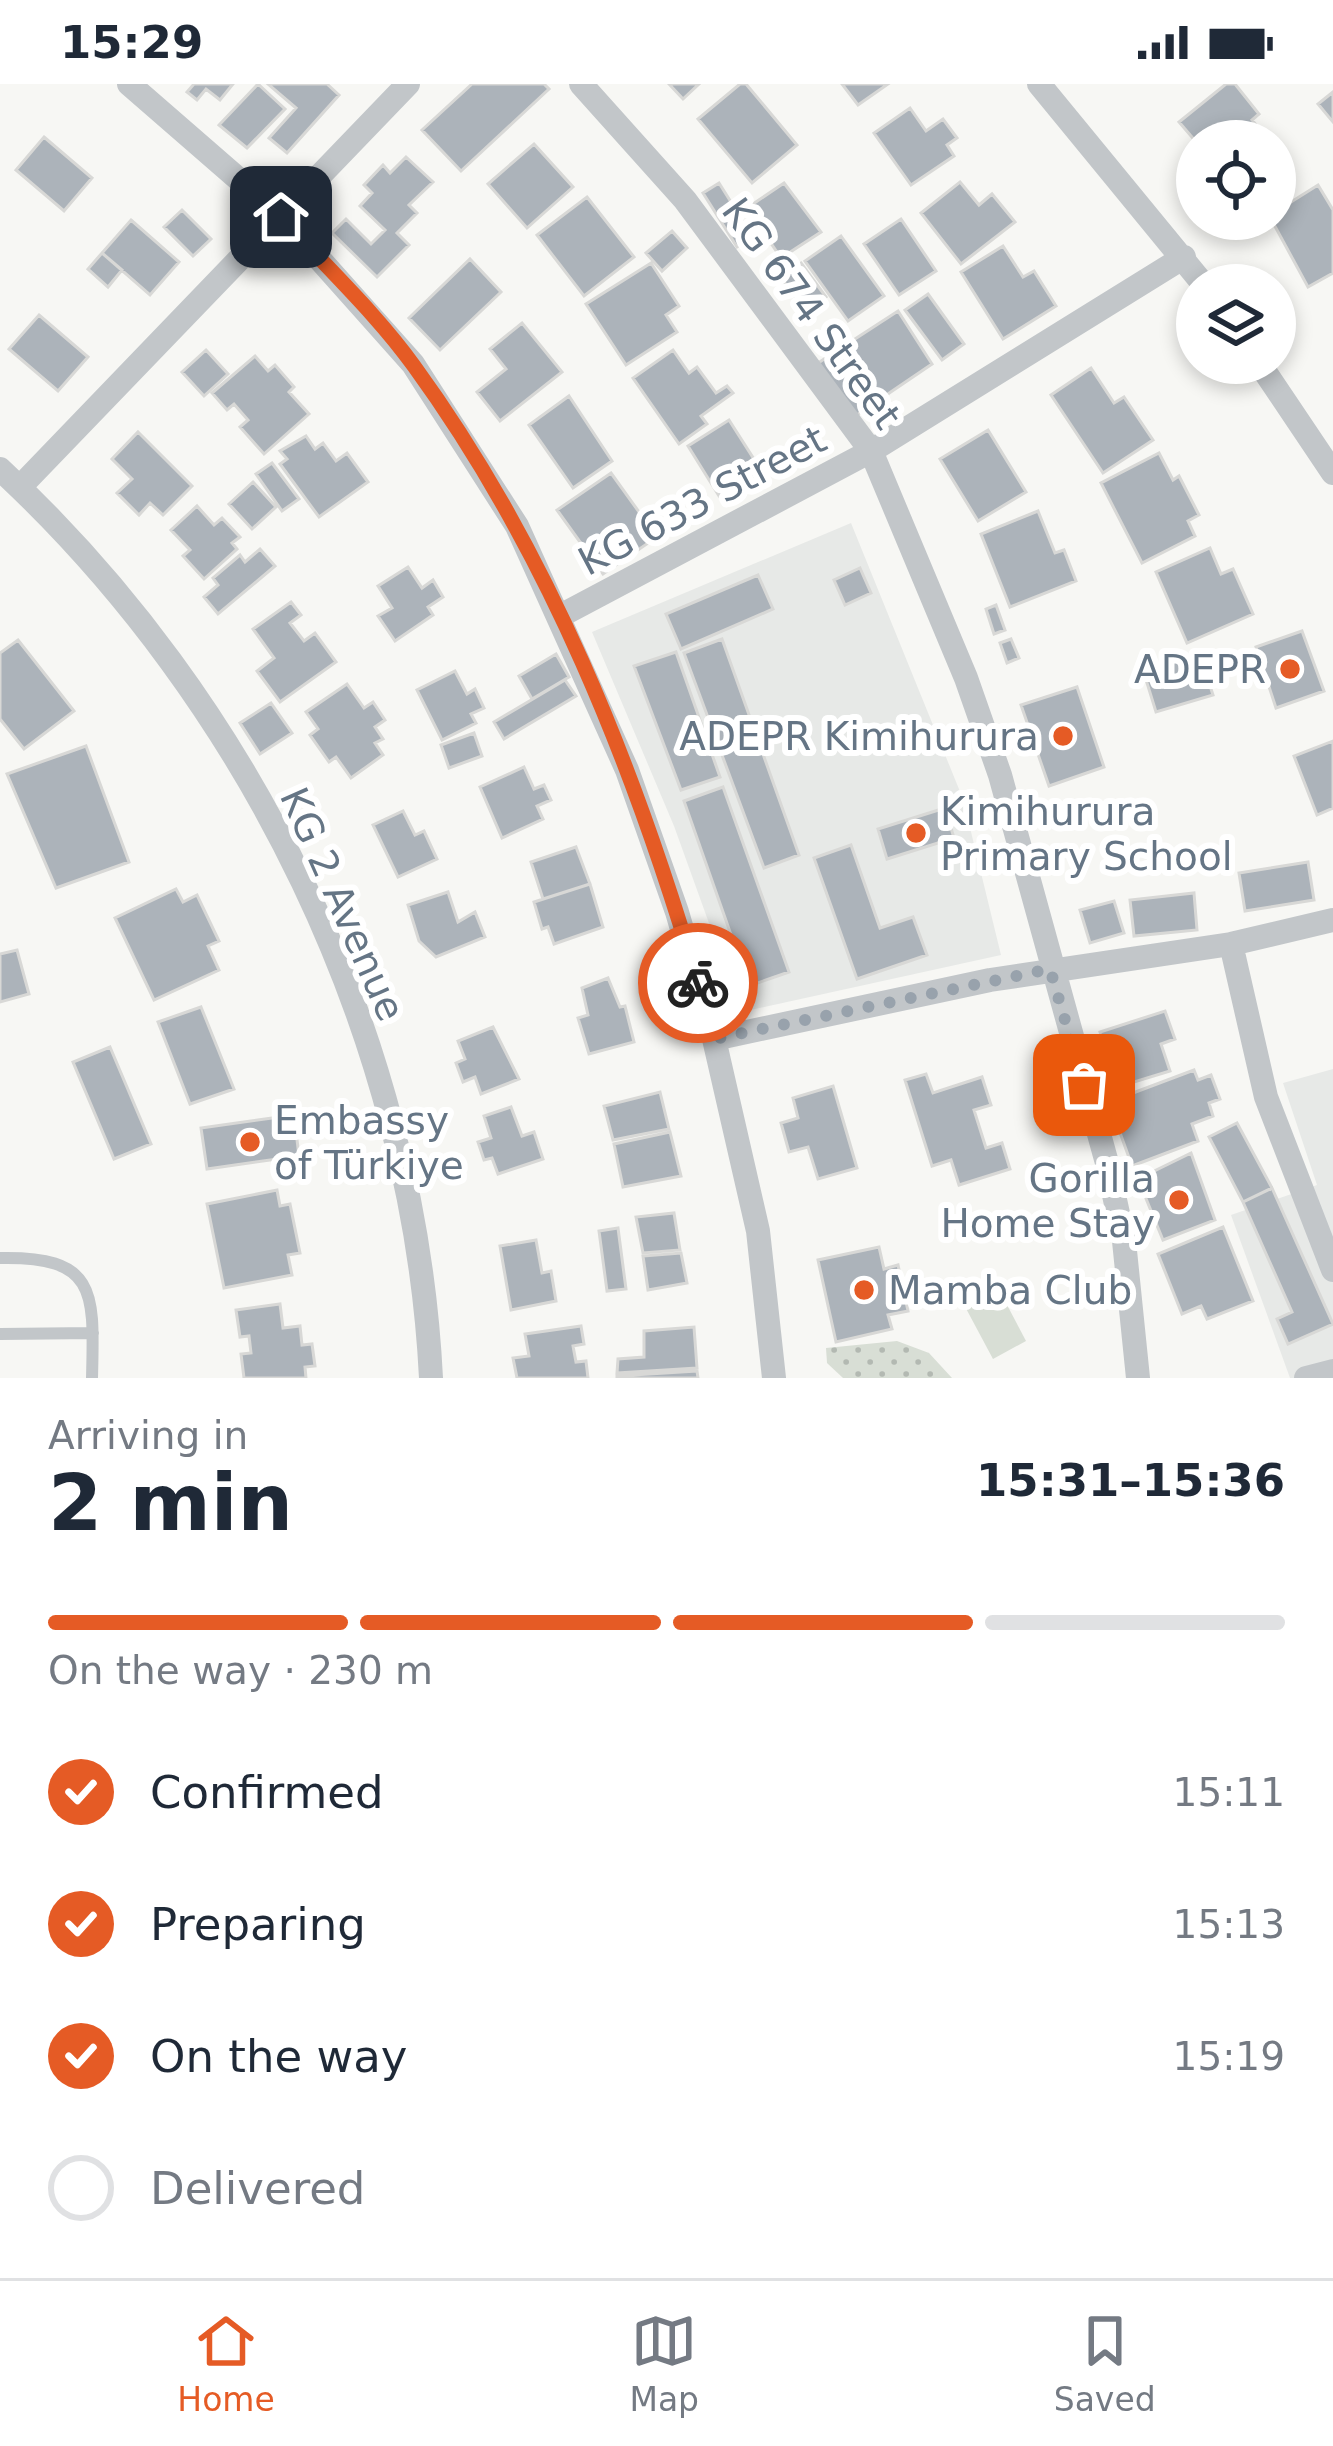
<!DOCTYPE html>
<meta charset="utf-8">
<style>
:root{--surface:#fff;--page:#f2f2f3;--text:#1f2937;--muted:#747a83;--line:#e0e1e3;--accent:#e55b25}
body{margin:0;font-family:"DejaVu Sans",sans-serif;background:var(--page);color:var(--text);height:100vh;display:flex;flex-direction:column;font-size:45px;white-space:nowrap}
*{box-sizing:border-box;margin:0}
p{font-size:39px;color:var(--muted)}
.icon{flex:none;width:66px;height:66px;fill:none;stroke:currentColor;stroke-width:2;stroke-linecap:round;stroke-linejoin:round}
.map{position:relative;height:1294px;overflow:hidden}
.details{display:flex;flex-direction:column;background:var(--surface);flex:1}
.details>*{flex:none}
.controls{position:absolute;left:1176px;top:36px;display:grid;gap:24px}
.controls a{display:grid;place-items:center;width:120px;height:120px;border-radius:50%;background:var(--surface);box-shadow:0 6px 18px #0003;font-size:60px}
.pin{position:absolute;display:grid;place-items:center;width:102px;height:102px;color:#fff;margin:-51px;border-radius:24px;box-shadow:0 6px 18px #0006}
.courier{position:absolute;display:grid;place-items:center;width:120px;height:120px;margin:-60px;border:9px solid #e55b25;border-radius:50%;background:#fff;color:#222;box-shadow:0 3px 15px #0007}
.overview em{font-style:normal;font-weight:800}
.overview div{display:flex;flex-direction:column-reverse}
.overview{display:flex;align-items:center;justify-content:space-between;height:204px;padding:0 48px}
h1{font-size:78px;font-weight:800;line-height:90px}
.bar{display:grid;grid-template-columns:repeat(4,1fr);gap:18px 12px;align-content:center;height:144px;padding:0 48px}
.bar i{height:15px;border-radius:9px;background:var(--line)}
.bar .active{background:var(--accent)}
.bar p{grid-column:span 4}
ol{padding:0 48px;list-style:none}
li{display:flex;align-items:center;gap:36px;height:132px}
li p{margin-inline-start:auto}
li .icon{padding:12px;border-radius:50%;background:var(--accent);color:#fff;stroke-width:4}
li:last-child{color:var(--muted)}
li i{width:66px;height:66px;border:6px solid var(--line);border-radius:50%}
.status{display:flex;justify-content:space-between;align-items:center;height:84px;padding:0 60px;background:var(--surface);direction:ltr}
.status svg{height:33px;fill:currentColor}
.dock{display:flex;justify-content:space-around;align-items:center;height:168px;border-top:3px solid var(--line);background:var(--surface);font-size:33px;color:var(--muted)}
.dock a{display:grid;justify-items:center;gap:6px}
.dock .active{color:var(--accent)}
.map>svg:first-child{display:block}
</style>
<div class="status"><b>15:29</b><svg viewBox="0 0 49 12"><path d="M0 12V9h3v3zM5 12V6h3v6zM10 12V3h3v9zM15 12V0h3v12zM26 1h20v11H26zM47 4h2v5h-2z"/></svg></div>
<div class="map">
<svg width="1333" height="1294" viewBox="0 0 1333 1294">
<defs>
<pattern id="park-dots" width="8" height="8" patternUnits="userSpaceOnUse" patternTransform="scale(3)"><rect width="8" height="8" fill="#d8ded5"/><path d="M2 2h.1M6 6h.1" fill="none" stroke="#b3b9b2" stroke-width="1.8" stroke-linecap="round"/></pattern>
</defs>
<rect width="100%" height="100%" fill="#f7f7f4"/>
<path fill="#e7e9e7" d="M851,439L963,715L1001,871L741,928L674,742L592,548Z
M1333,985V1294H1290L1231,1131L1317,1101L1283,999Z"/>
<path fill="url(#park-dots)" d="M897,1257L929,1269L952,1294H843L827,1279L826,1264Z"/>
<path fill="#d8ded5" d="M996,1200L1026,1257L993,1275L962,1217Z"/>
<path fill="#acb3ba" stroke="#d8d8d6" stroke-width="3" d="M194,0H233L220,16L206,5L197,16L187,8Z
M258,0L285,25L247,64L219,41Z
M268,0H327L339,11L287,69L269,54L296,24Z
M472,0H544L549,5L461,87L422,46Z
M669,0H699L683,15Z
M740,0H746L797,61L752,99L698,35Z
M842,0H888L858,21Z
M1226,0H1235L1259,30L1252,36L1269,57L1197,59L1179,38Z
M1333,8V38L1318,20Z
M910,24L926,47L943,35L957,54L947,61L954,72L911,101L874,49Z
M44,53L92,94L64,127L16,86Z
M534,60L573,103L527,144L488,100Z
M406,73L433,98L409,121L417,129L397,149L409,161L377,193L332,149L346,135L371,160L385,146L360,122L372,109L364,101L383,81L390,89Z
M960,98L979,121L992,110L1015,138L961,180L921,129Z
M719,99L753,153L737,163L703,109Z
M784,99L821,148L781,174L747,124Z
M1318,101L1333,126V189L1308,203L1271,135H1275V128Z
M587,113L634,173L584,212L537,151Z
M182,126L211,155L193,172L164,143Z
M901,135L936,187L899,211L864,160Z
M131,136L179,178L150,211L102,169Z
M672,147L687,164L662,187L646,169Z
M841,152L884,212L848,237L805,177Z
M1003,162L1023,193L1034,187L1056,222L1003,255L961,188Z
M102,169L122,186L108,203L88,185Z
M470,175L501,208L440,266L409,234Z
M651,179L679,222L666,231L677,248L626,281L586,220Z
M801,179L826,213L806,228L781,194Z
M928,210L964,260L942,276L905,226Z
M898,227L932,280L851,335L812,283Z
M39,231L88,273L58,307L9,265Z
M522,239L562,288L500,337L477,308L506,285L490,265Z
M206,266L228,290L204,312L182,288Z
M673,266L689,289L697,283L716,309L727,302L733,309L701,332L707,340L679,360L633,294Z
M255,272L268,287L275,281L294,303L289,308L309,330L264,370L240,343L248,336L234,320L227,326L212,309Z
M1091,284L1114,319L1124,313L1153,356L1103,389L1051,311Z
M569,312L612,377L573,404L529,341Z
M729,336L766,394L724,420L688,362Z
M988,346L1026,408L978,437L940,375Z
M138,348L192,402L163,431L150,419L139,431L117,409L132,395L112,375Z
M306,352L315,365L323,359L336,377L347,369L368,398L319,433L280,380L287,375L280,367Z
M1159,369L1173,396L1179,392L1199,431L1188,437L1195,452L1142,479L1101,399Z
M272,379L299,415L282,427L256,390Z
M611,389L657,453L603,490L557,426Z
M253,398L276,423L252,445L229,420Z
M197,422L214,441L222,434L240,453L232,459L237,465L204,495L183,472L190,466L171,446Z
M1038,427L1055,469L1064,466L1076,497L1010,523L981,450Z
M1210,464L1221,490L1233,485L1253,530L1187,559L1156,488Z
M260,465L275,482L218,530L204,513L218,501L213,494L240,471L245,478Z
M408,483L422,504L433,496L443,513L428,523L433,531L395,557L378,532L392,524L378,502Z
M860,484L871,509L845,521L834,496Z
M758,491L773,525L681,565L666,530Z
M291,518L301,531L290,539L304,557L315,549L336,578L280,618L257,587L274,574L253,545Z
M996,521L1005,546L994,550L986,525Z
M1302,547L1324,607L1276,624L1256,563Z
M722,555L799,771L764,784L684,569Z
M1011,555L1019,574L1007,579L1000,559Z
M18,556L74,627L24,665L0,635V569Z
M676,568L720,693L681,706L634,582Z
M1199,568L1213,611L1156,628L1143,586Z
M556,570L569,593L532,615L519,592Z
M455,587L467,610L475,605L484,624L471,630L476,639L442,656L417,606Z
M565,596L576,612L504,655L494,638Z
M347,600L364,624L373,618L385,636L375,643L383,655L375,659L383,671L351,694L336,673L329,678L310,651L318,645L306,628Z
M1077,603L1104,683L1049,702L1021,621Z
M271,619L292,649L260,670L240,639Z
M474,649L482,672L449,684L441,661Z
M1333,657V724L1317,731L1294,672Z
M86,662L129,778L56,804L7,690Z
M524,683L534,705L544,701L551,716L537,722L543,735L502,754L480,703Z
M723,703L789,888L749,902L684,717Z
M945,724L954,754L887,775L878,745Z
M403,727L415,751L424,747L437,775L398,793L373,741Z
M851,761L880,844L913,833L927,871L857,895L814,774Z
M576,763L590,800L543,815L531,778Z
M1308,778L1314,816L1245,827L1239,789Z
M590,800L603,843L554,860L548,843L542,845L534,818Z
M176,805L183,818L197,811L219,857L208,862L219,886L154,916L115,834Z
M448,808L458,838L475,828L485,853L436,873L419,857L408,821Z
M1194,809L1197,846L1134,852L1130,816Z
M1114,817L1124,849L1090,859L1080,826Z
M17,866L29,910L0,918V870Z
M608,894L620,923L625,922L634,958L589,970L578,934L588,931L582,904Z
M201,923L234,1005L190,1020L158,938Z
M1165,927L1175,955L1161,960L1170,987L1131,999L1121,969L1108,973L1100,948Z
M493,943L519,995L481,1010L475,993L463,998L456,979L465,975L458,957Z
M110,963L151,1060L114,1075L73,978Z
M1194,986L1198,996L1211,991L1220,1015L1209,1019L1213,1032L1192,1040L1198,1057L1132,1082L1109,1018Z
M926,990L933,1009L982,993L991,1021L974,1026L986,1064L1002,1059L1010,1085L959,1101L951,1076L932,1082L905,996Z
M833,1002L857,1084L818,1095L808,1063L789,1068L781,1039L798,1034L793,1014Z
M660,1008L669,1045L613,1056L604,1022Z
M511,1023L522,1052L534,1048L543,1075L498,1090L492,1074L484,1076L478,1058L491,1054L484,1032Z
M294,1031L299,1072L207,1085L201,1044Z
M1237,1039L1272,1104L1243,1118L1209,1053Z
M670,1048L681,1092L623,1103L614,1060Z
M1191,1069L1215,1136L1163,1156L1138,1095Z
M1272,1104L1333,1240L1288,1260L1277,1235L1292,1228L1243,1118Z
M277,1106L280,1122L290,1120L300,1169L288,1171L292,1191L224,1204L207,1120Z
M674,1129L680,1166L643,1169L636,1133Z
M1223,1143L1253,1217L1207,1235L1201,1222L1182,1230L1158,1170Z
M618,1144L626,1205L607,1207L599,1147Z
M536,1156L542,1189L551,1187L556,1217L511,1226L500,1162Z
M879,1163L884,1185L898,1181L908,1227L888,1231L892,1245L836,1258L818,1176Z
M681,1169L687,1199L648,1206L643,1172Z
M280,1220L283,1244L300,1242L302,1261L312,1260L315,1282L305,1283L306,1294H244L241,1270L251,1269L249,1252L240,1253L236,1226Z
M581,1242L584,1260L573,1262L576,1278L586,1277L588,1294H517L513,1274L529,1272L525,1250Z
M694,1243L697,1284L617,1289L618,1275L644,1273V1247Z
M697,1287L698,1294H617V1292Z"/>
<g fill="none" stroke-linecap="round" stroke-linejoin="round">
<path stroke="#c2c6c9" stroke-width="12" d="M0,1174C98,1172 94,1209 92,1294
M0,1250L93,1249"/>
<path stroke="#c2c6c9" stroke-width="24" d="M129,0L282,133L413,280L517,442L627,686L677,828L714,955L758,1147L774,1294
M581,0L685,116L871,367L966,594L1000,691L1107,1079L1124,1157L1138,1294
M1039,0L1204,201
M1259,279L1333,389
M0,385C250,617 414,952 431,1294
M20,403L408,0
M560,532L871,367L1184,173
M1231,860L1266,1013L1333,1186
M714,955L990,896L1231,860L1333,836
M1306,1294L1333,1287"/>
</g>
<g fill="none" stroke-linecap="round" stroke-linejoin="round">
<path stroke="#98a2ac" stroke-width="12" stroke-dasharray="0 21.6" d="M698,899L714,955L1050,885L1084,1001"/>
<path stroke="#e55b25" stroke-width="15" d="M281,133C325,182 376,229 414,282C548,466 634,682 698,899"/>
</g>
<g fill="#e55b25" stroke="#fff" stroke-width="4.5">
<circle cx="1290" cy="585" r="12"/>
<circle cx="1063" cy="652" r="12"/>
<circle cx="916" cy="749" r="12"/>
<circle cx="250" cy="1058" r="12"/>
<circle cx="1179" cy="1116" r="12"/>
<circle cx="864" cy="1206" r="12"/>
</g>
<g text-anchor="middle" stroke-width="12" stroke-linejoin="round" paint-order="stroke">
<g font-size="39" fill="#657585" stroke="#fff">
<text transform="translate(812 229) rotate(54)" y="14">KG 674 Street</text>
<text transform="translate(702 416) rotate(-28)" y="14">KG 633 Street</text>
<text transform="translate(343 820) rotate(66)" y="14">KG 2 Avenue</text>
</g>
<g font-size="39" fill="#657585" stroke="#fff" text-anchor="end">
<text x="1266" y="599">ADEPR</text>
<text x="1039" y="666">ADEPR Kimihurura</text>
<text x="940" y="741" text-anchor="start">Kimihurura<tspan x="940" dy="45">Primary School</tspan></text>
<text x="274" y="1050" text-anchor="start">Embassy<tspan x="274" dy="45">of Türkiye</tspan></text>
<text x="1155" y="1108">Gorilla<tspan x="1155" dy="45">Home Stay</tspan></text>
<text x="888" y="1220" text-anchor="start">Mamba Club</text>
</g>
</g>
</svg>
<div class="controls">
<a><svg class="icon" aria-label="locate" viewBox="0 0 24 24"><circle cx="12" cy="12" r="6"/><path d="M12 2v4M12 18v4M2 12h4M18 12h4"/></svg></a>
<a><svg class="icon" aria-label="layers" viewBox="0 0 24 24"><path d="M12 4l9 5-9 5-9-5zM3 14l9 5 9-5"/></svg></a>
</div>
<div class="pin" style="left:1084px;top:1001px;background:#ea580c"><svg class="icon" aria-label="bag" viewBox="0 0 24 24"><path d="M5 8h14l-1 12H6zM9 8a3 3 0 0 1 6 0"/></svg></div>
<div class="pin" style="left:281px;top:133px;background:#1f2937"><svg class="icon" aria-label="home" viewBox="0 0 24 24"><path d="M3 11l9-7 9 7M6 9v11h12V9"/></svg></div>
<div class="courier" style="left:698px;top:899px"><svg class="icon" aria-label="bike" viewBox="0 0 24 24"><circle cx="6" cy="16" r="4"/><circle cx="18" cy="16" r="4"/><path d="M6 16l4-8h5l3 8M10 8l3 8H6M13 5h3"/></svg></div>
</div>
<section class="details">
<div class="overview"><div><h1>2 min</h1><p>Arriving in</p></div><em>15:31–15:36</em></div>
<div class="bar"><i class="active"></i><i class="active"></i><i class="active"></i><i></i><p>On the way · 230 m</p></div>
<ol>
<li><svg class="icon" aria-label="check" viewBox="0 0 24 24"><path d="M5 12l5 5 9-10"/></svg>Confirmed<p>15:11</p></li>
<li><svg class="icon" aria-label="check" viewBox="0 0 24 24"><path d="M5 12l5 5 9-10"/></svg>Preparing<p>15:13</p></li>
<li><svg class="icon" aria-label="check" viewBox="0 0 24 24"><path d="M5 12l5 5 9-10"/></svg>On the way<p>15:19</p></li>
<li><i></i>Delivered</li>
</ol>
</section>
<nav class="dock">
<a class="active"><svg class="icon" aria-label="home" viewBox="0 0 24 24"><path d="M3 11l9-7 9 7M6 9v11h12V9"/></svg>Home</a>
<a><svg class="icon" aria-label="map" viewBox="0 0 24 24"><path d="M3 6l6-2 6 2 6-2v14l-6 2-6-2-6 2zM9 4v14M15 6v14"/></svg>Map</a>
<a><svg class="icon" aria-label="saved" viewBox="0 0 24 24"><path d="M7 4h10v16l-5-4-5 4z"/></svg>Saved</a>
</nav>
